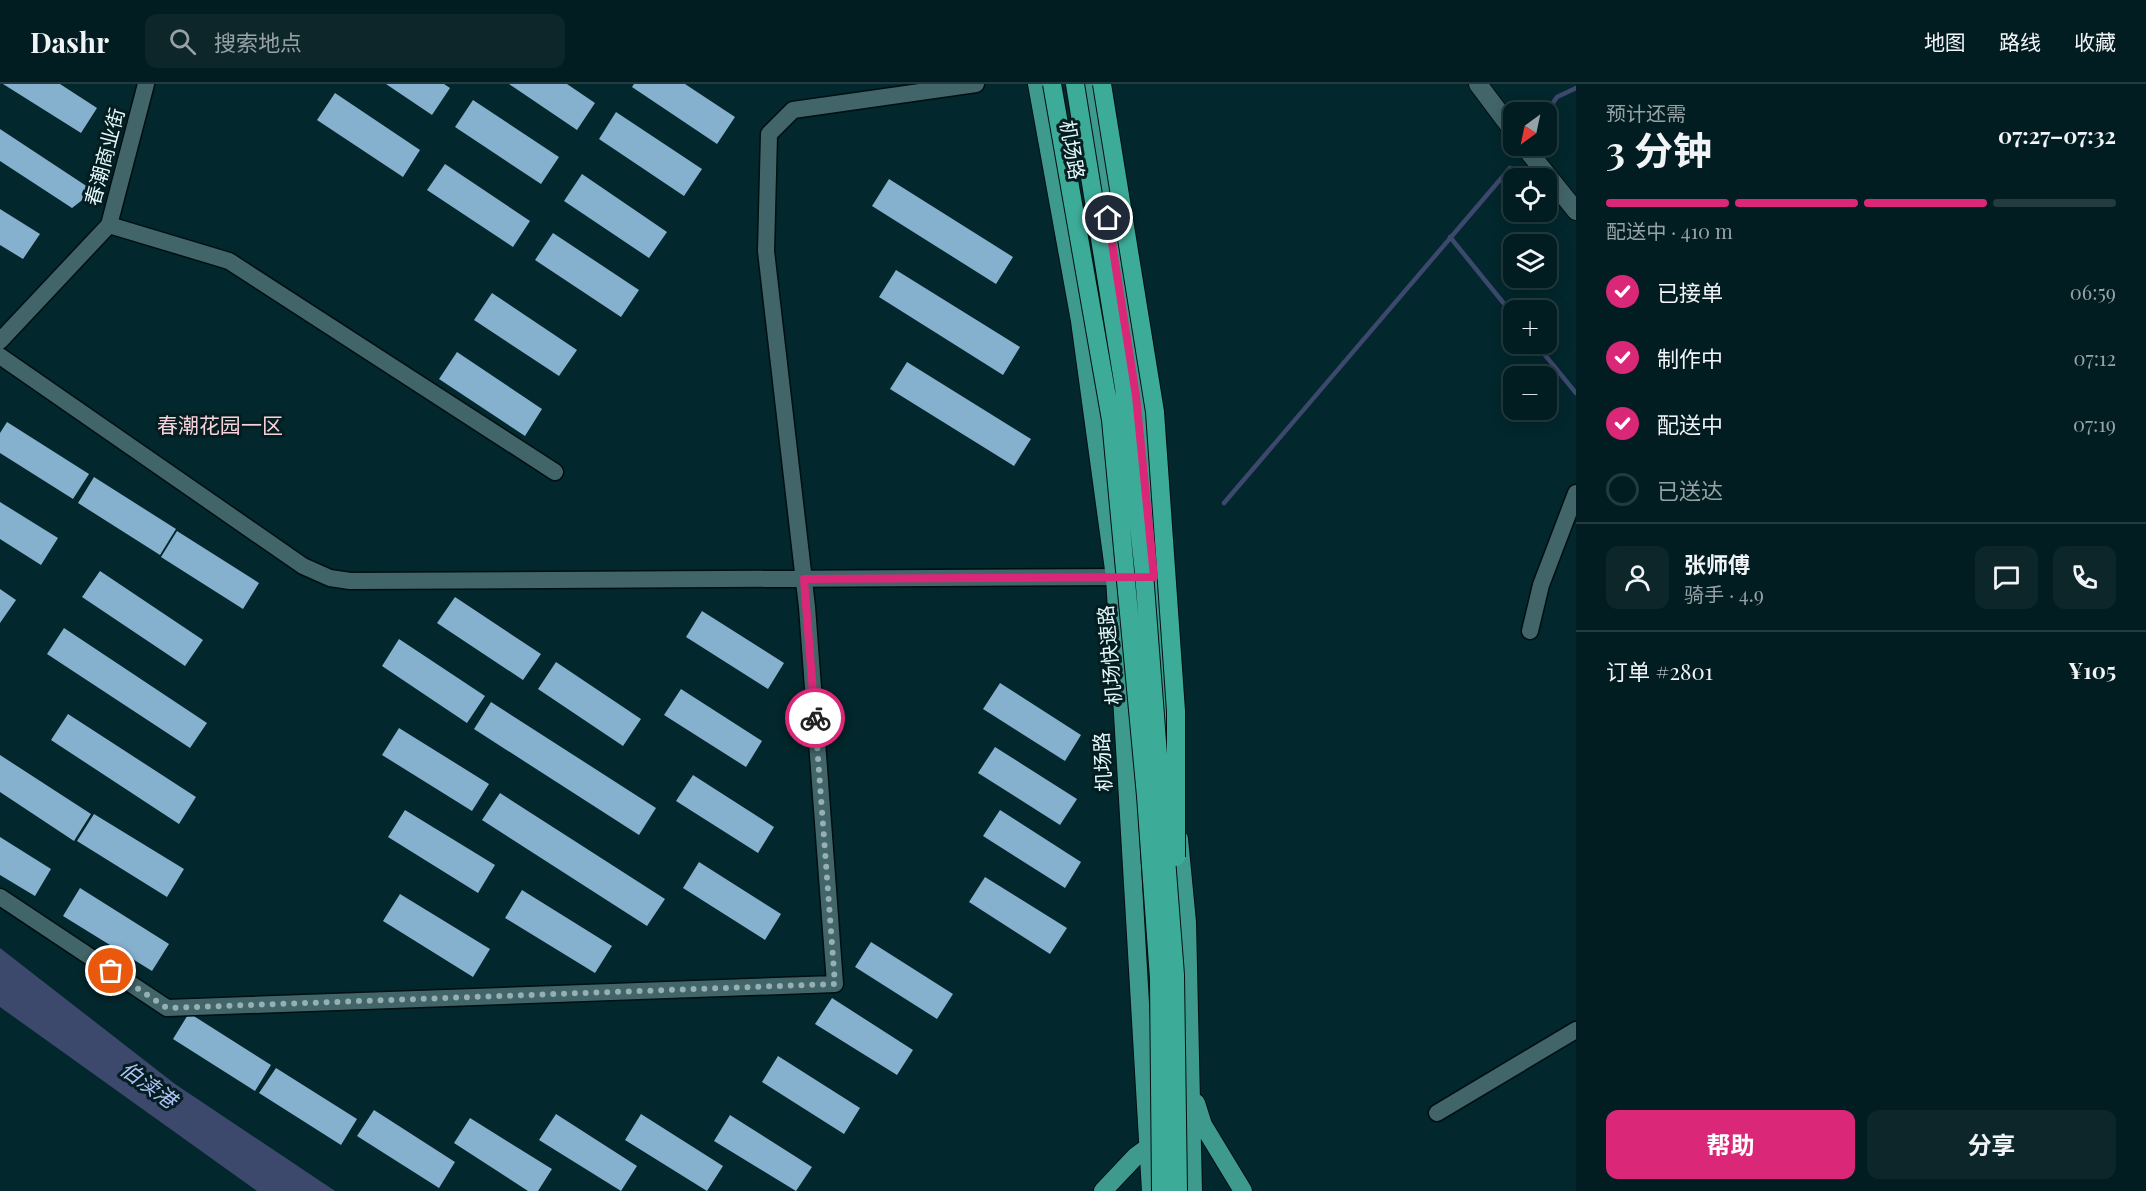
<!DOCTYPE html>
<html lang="zh">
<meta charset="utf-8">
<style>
:root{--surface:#021d21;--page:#0c262a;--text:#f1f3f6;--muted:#96a2a5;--line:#233b3f;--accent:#db2777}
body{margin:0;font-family:"Playfair Display","Noto Sans SC",serif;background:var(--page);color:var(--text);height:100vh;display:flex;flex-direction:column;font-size:22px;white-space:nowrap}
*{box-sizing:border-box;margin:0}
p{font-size:20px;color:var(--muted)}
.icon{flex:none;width:33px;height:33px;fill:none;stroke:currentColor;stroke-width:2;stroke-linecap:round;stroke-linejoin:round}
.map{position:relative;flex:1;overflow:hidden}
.details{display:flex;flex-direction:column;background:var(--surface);width:570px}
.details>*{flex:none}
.needle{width:39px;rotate:213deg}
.tools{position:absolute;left:1503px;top:18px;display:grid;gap:12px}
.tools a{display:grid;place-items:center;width:54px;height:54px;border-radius:12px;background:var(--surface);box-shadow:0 3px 15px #0003,0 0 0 2px var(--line);font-size:30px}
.pin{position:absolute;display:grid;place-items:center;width:51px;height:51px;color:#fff;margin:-26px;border:3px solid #fff;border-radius:50%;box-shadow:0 2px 6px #0007}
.courier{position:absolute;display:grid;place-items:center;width:60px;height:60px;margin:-30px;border:4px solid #db2777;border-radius:50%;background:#fff;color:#222;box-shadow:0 2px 8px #0007}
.headline em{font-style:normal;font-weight:700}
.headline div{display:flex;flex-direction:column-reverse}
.headline{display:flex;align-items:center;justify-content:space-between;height:102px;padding:0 30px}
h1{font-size:39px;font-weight:700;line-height:45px}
.bar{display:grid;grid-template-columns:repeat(4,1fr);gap:9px 6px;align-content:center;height:72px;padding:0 30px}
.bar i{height:8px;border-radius:4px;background:var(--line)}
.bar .on{background:var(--accent)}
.bar p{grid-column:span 4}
.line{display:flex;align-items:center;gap:15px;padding:0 30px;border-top:2px solid var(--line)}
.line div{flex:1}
.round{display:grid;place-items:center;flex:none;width:63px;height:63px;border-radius:12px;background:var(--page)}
ol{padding:0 30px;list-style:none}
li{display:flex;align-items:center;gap:18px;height:66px}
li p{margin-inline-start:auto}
li .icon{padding:6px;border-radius:50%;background:var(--accent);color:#fff;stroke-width:4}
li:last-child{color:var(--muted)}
li i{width:33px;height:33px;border:3px solid var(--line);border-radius:50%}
.action{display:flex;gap:12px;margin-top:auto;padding:12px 30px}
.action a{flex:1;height:69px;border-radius:12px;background:var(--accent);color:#fff;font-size:24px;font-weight:700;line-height:69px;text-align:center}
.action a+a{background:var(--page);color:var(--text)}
header{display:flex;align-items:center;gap:36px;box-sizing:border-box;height:84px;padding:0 30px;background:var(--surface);border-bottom:2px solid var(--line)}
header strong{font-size:28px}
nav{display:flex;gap:33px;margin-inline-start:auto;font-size:21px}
.search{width:420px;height:54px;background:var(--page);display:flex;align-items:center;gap:15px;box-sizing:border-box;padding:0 21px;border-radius:12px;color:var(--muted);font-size:22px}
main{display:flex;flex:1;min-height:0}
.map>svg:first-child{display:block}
</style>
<header>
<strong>Dashr</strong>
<div class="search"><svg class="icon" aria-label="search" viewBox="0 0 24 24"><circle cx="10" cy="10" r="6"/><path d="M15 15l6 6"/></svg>搜索地点</div>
<nav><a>地图</a><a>路线</a><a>收藏</a></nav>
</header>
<main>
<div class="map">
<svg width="1576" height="1107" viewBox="0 0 1576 1107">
<rect width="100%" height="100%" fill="#02272c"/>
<path fill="#3d486d" d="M0,864L175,1000L335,1107H257L0,923Z"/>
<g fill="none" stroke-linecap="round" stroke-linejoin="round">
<path stroke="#3d486d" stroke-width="4.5" d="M1546,29L1557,13L1576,4
M1450,153L1514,232
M1536,260L1576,309
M1224,419L1510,84"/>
</g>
<path fill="#85b1cf" d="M3,0H60L97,24L81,49Z
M386,0H444L450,4L432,31Z
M509,0H567L595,19L577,46Z
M634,0H685L735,33L717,60L632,3Z
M335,9L420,66L403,93L317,36Z
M473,16L559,73L541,100L455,43Z
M616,28L702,85L684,112L599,55Z
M0,45L94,107L72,124L0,77Z
M445,80L530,137L513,163L427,106Z
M582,90L667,148L649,174L564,117Z
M889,95L1013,173L996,200L872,122Z
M0,125L40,150L23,175L0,161Z
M553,149L639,206L621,233L535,176Z
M896,186L1020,263L1003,291L879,213Z
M492,209L577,266L559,292L474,236Z
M457,268L542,325L525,352L439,295Z
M907,278L1031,355L1014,382L890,305Z
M7,338L89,390L73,415L0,369V349Z
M94,393L176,445L160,471L78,419Z
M0,418L58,454L41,481L0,455Z
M177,447L259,499L243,525L161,473Z
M100,487L203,556L185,582L82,513Z
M0,505L16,516L0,539Z
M455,513L541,570L523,596L437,539Z
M702,527L784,579L768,605L686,553Z
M64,544L207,639L190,664L47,570Z
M399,555L485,612L467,639L382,582Z
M556,578L641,635L623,662L538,605Z
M1000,599L1081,651L1065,677L983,625Z
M681,605L762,657L746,683L664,631Z
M491,618L656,724L639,751L474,645Z
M68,630L196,713L179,740L51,656Z
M399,644L489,700L472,727L382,671Z
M995,663L1077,715L1060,741L978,689Z
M0,671L91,730L74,757L0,708Z
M693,691L774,743L758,769L676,717Z
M500,709L665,815L647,842L482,736Z
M405,726L495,781L478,809L388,753Z
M1000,726L1081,778L1065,804L983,752Z
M94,730L184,785L167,813L77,757Z
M0,753L51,785L35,812L0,791Z
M699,778L781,830L765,856L683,804Z
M985,793L1067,844L1050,870L969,818Z
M80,804L169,860L152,887L63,832Z
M522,806L612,862L595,889L505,834Z
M400,810L490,865L473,893L383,837Z
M871,858L953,910L937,935L855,883Z
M832,914L913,966L897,991L815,940Z
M189,929L271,981L255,1007L173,955Z
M778,972L860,1024L844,1050L762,998Z
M276,984L357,1035L341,1061L259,1009Z
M374,1026L455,1078L439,1104L357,1052Z
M556,1030L637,1082L621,1107L539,1056Z
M641,1030L723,1082L707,1107L625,1056Z
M730,1031L812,1083L796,1107L714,1057Z
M470,1034L552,1085L538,1107H528L454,1059Z"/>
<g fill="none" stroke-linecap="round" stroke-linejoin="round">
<defs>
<path id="minor" d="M109,141L229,177L555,388
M0,257L109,141L146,0
M0,272L303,482L330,494L350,497L1128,493
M1530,547L1541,501L1576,409
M0,813L167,924L835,900L807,523L766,167L769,50L793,26L976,0
M1437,1029L1576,946"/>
<path id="tertiary" d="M1478,0L1514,48
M1524,62L1576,127"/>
<path id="primary" d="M1037,0L1080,237L1115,493L1151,1107
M1087,0L1136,312L1169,650
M1179,755L1187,838L1193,1107
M1196,1019L1203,1041L1243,1107
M1103,1107L1136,1072L1147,1064"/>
</defs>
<use href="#minor" stroke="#000f12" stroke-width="19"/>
<use href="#tertiary" stroke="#000f12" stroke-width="20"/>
<use href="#primary" stroke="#000f12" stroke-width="20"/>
<use href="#minor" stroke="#42656a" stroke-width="16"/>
<use href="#tertiary" stroke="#42656a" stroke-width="18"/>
<use href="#primary" stroke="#3d9a8c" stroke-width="18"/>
<defs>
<path id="trunk-bridge" d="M1052,0L1111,336L1146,712L1159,894L1161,1107
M1075,0L1124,303L1144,489L1175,891L1178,1107
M1102,0L1155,328L1176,627V773"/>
</defs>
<use href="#trunk-bridge" stroke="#000f12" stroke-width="20" stroke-linecap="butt"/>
<use href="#trunk-bridge" stroke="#3cac98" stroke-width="18"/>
</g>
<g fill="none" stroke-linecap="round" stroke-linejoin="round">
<path stroke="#95afb2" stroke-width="6" stroke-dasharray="0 10.8" d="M111,887L167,924L835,900L815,634"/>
<path stroke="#db2777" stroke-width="8" d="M815,634L804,495L1154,493L1136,312L1108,134"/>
</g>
<g text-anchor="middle" stroke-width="6" stroke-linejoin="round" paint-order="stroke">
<g font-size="20" fill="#e4f8fa" stroke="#031d20">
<text transform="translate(1072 66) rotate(80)" y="7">机场路</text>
<text transform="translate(105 73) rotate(-75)" y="7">春潮商业街</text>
<text transform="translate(1110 571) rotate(-95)" y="7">机场快速路</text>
<text transform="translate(1103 678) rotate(-93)" y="7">机场路</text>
</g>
<g font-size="21" fill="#f6d3da" stroke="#031d20">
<text x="220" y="349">春潮花园一区</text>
</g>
<g font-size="21" font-style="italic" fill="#b1c1f5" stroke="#031d20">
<text transform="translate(148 1001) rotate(36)" y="7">伯渎港</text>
</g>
</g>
</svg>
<div class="tools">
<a><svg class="needle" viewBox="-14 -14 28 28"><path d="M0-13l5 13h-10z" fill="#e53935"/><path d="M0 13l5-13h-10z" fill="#96a2a5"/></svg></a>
<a><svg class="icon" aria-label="locate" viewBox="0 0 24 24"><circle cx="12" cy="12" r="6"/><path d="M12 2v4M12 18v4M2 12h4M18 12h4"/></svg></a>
<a><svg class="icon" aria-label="layers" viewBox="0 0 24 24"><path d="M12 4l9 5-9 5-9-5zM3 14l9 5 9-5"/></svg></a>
<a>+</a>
<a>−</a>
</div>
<div class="pin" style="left:111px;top:887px;background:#ea580c"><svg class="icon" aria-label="bag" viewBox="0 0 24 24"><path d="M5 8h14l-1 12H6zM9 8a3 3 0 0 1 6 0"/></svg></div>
<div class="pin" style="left:1108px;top:134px;background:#1f2937"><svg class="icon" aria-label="home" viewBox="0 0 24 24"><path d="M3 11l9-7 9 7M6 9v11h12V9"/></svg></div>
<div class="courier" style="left:815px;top:634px"><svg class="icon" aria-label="bike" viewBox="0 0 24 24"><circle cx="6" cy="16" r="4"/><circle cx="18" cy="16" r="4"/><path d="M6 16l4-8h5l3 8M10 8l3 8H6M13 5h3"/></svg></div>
</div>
<section class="details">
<div class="headline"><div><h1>3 分钟</h1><p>预计还需</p></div><em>07:27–07:32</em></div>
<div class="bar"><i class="on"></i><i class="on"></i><i class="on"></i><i></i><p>配送中 · 410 m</p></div>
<ol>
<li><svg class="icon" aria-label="check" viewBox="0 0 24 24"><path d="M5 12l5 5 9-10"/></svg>已接单<p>06:59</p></li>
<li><svg class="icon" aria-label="check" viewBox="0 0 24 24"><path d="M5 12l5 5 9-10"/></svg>制作中<p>07:12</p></li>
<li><svg class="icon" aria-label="check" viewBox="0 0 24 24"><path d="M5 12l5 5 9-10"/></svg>配送中<p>07:19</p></li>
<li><i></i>已送达</li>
</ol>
<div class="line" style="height:108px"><a class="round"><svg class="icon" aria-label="person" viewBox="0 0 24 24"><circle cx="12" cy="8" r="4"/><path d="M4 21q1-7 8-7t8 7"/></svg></a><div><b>张师傅</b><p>骑手 · 4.9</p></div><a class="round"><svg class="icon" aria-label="chat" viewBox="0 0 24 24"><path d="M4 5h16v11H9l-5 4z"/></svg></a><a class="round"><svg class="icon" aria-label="phone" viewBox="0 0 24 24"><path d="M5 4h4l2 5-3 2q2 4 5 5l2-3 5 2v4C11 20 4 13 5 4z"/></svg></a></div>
<div class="line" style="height:78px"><div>订单 #2801</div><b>¥105</b></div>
<div class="action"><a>帮助</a><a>分享</a></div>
</section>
</main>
